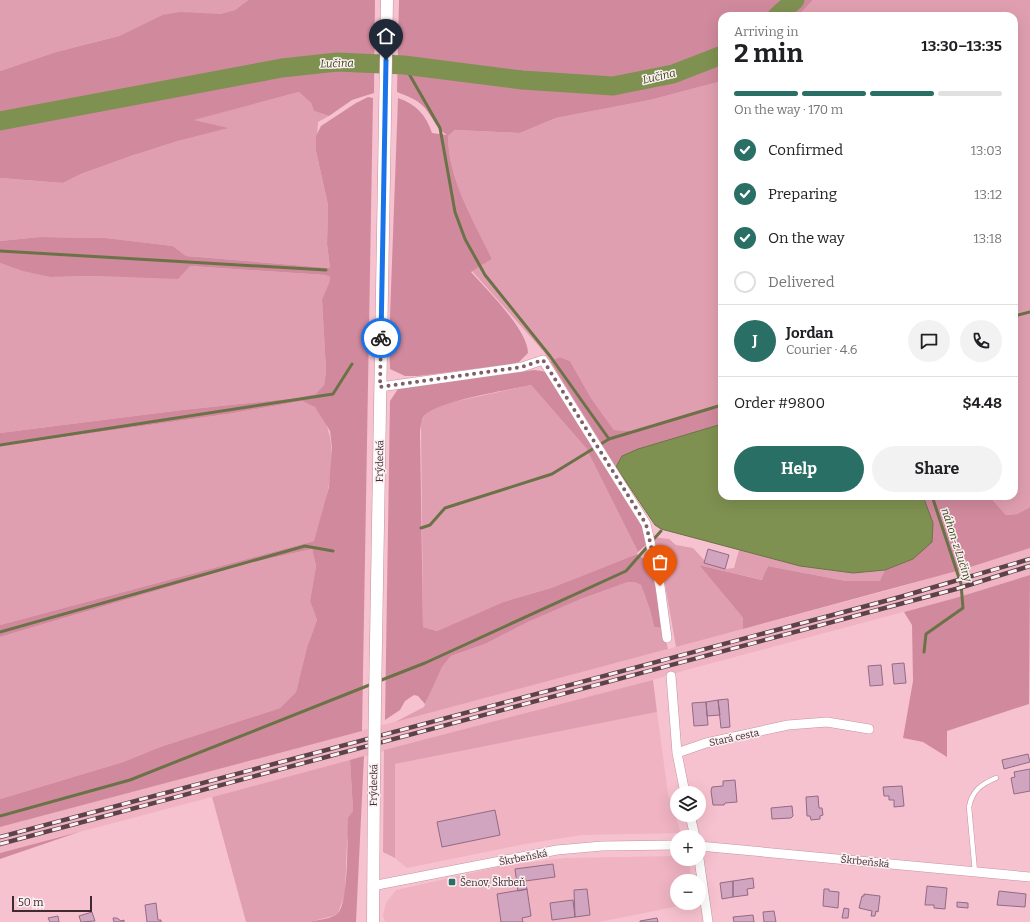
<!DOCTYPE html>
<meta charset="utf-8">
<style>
:root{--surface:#fff;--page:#f2f2f2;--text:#202124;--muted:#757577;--line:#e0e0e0;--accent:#296f65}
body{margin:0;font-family:Bitter,serif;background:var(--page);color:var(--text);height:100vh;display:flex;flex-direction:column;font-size:15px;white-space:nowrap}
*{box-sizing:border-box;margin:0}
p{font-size:13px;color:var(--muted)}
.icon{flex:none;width:22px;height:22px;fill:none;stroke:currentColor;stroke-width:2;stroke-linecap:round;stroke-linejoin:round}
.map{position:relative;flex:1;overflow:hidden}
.drawer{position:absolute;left:718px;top:12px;width:300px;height:488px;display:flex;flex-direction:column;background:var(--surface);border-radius:12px;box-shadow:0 4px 16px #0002}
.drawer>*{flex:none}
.controls{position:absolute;left:670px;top:786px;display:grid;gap:8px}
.controls a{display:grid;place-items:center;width:36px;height:36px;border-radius:50%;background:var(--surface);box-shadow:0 4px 16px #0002;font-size:20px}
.scale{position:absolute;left:12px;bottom:10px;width:80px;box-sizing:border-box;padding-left:4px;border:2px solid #3f2a30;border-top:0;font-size:11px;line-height:14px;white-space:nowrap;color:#3f2a30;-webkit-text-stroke:3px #fbf0f2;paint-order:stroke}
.pin{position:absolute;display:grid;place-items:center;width:34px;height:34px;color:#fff;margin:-41px -17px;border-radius:50% 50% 50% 0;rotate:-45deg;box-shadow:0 0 4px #0007}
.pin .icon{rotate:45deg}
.courier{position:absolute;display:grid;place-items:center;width:40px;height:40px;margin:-20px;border:3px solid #1a73e8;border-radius:50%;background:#fff;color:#222;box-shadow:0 1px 5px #0007}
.headline em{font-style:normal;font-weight:700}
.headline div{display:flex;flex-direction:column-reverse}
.headline{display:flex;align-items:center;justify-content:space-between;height:68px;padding:0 16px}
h1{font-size:26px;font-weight:700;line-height:30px}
.bar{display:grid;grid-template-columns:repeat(4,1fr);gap:6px 4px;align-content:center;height:48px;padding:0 16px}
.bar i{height:5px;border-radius:3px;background:var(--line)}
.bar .current{background:var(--accent)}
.bar p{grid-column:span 4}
.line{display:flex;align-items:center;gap:10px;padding:0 16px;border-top:1px solid var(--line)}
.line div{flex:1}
.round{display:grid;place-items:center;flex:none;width:42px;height:42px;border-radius:21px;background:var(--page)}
ol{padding:0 16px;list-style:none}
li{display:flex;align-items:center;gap:12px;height:44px}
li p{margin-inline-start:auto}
li .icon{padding:4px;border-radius:50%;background:var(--accent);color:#fff;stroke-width:4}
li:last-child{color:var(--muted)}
li i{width:22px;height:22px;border:2px solid var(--line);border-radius:50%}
.cta{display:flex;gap:8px;margin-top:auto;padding:8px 16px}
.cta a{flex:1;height:46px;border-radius:24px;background:var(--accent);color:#fff;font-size:16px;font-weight:700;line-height:46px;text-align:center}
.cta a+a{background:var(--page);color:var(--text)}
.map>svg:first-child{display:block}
</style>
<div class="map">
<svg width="1030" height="922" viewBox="0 0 1030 922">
<rect width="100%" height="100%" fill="#f7c2cf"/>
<path fill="#efb3c2" d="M1030,548V575L959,597L686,670L653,680L0,853V827L897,588Z
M657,712L668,794L681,833L582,835L525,844L407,868L395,858V764Z
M677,856V859H688L692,881H677V903H694L599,922H385L383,915L386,903L396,890L507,865L565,858Z"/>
<path fill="#e09fb0" d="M0,0H248L235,10L220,14L162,15L119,36L56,52L0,71Z
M813,0H1030V507L1017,514L1006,515L989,496H986H1014V16H798Z
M722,81V403L632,431L614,430L591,398L570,361L560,357L550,361L544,352L472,271L492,259C474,221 448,179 448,136L455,130L520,133L556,118L650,100Z
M299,92L311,103L314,111L329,116L318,122L316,151L328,205L327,244L330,268L186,256L173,246L106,238L40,237L0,241V178L63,183L81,174L131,156L178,141L228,128L193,120Z
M0,263L50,277L99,276L190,266L325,275L330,277L329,283L322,299L326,371L324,385L317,394L296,398L182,410L0,433Z
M531,385L586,448L638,552L637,554L551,588L503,602L437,631L423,627L421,423L424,416L432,409L448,403Z
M302,401C306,403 313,404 316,408C346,441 326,503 314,541L0,625V446L228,414Z
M653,537L669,539L676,545L693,548L705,561L704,563L725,569L734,568L739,550L800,566L853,573L885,570L881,581H846L768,566L763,580L699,565L743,618V629L676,647L663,573Z
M312,549L316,566L310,601L317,620L307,647L296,692L280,708L160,747L123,762L0,799V637L250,563Z
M628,582H634L641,585L650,610L654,627L663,628L668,649L395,722L424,707L433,684L442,667L451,656L485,644L528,622L581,599Z
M653,680L657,712L395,764V858L383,852L384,750Z
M350,760L353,811L347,841L345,894L338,913L333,916L309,922H246L212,797Z"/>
<path fill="#d18a9d" d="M248,0H375L374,93L352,100L329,116L314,111L311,103L299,92L194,120L229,128L178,141L131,156L81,174L63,183L0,178V71L56,52L119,36L162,15L180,12L220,14L235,10Z
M399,0H813L798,16H722V81L650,100L556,118L520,133L455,130L448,136C448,179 474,221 492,259L471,272C487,290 528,330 528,353L519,362L511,364L418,376H405L390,369L389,344L398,98C416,104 426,115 432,133L447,135C436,128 433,118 425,108C417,99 407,96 397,92Z
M368,97L373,98L362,731L0,827V799L123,762L160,747L280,708L296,692L307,647L317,620L310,601L316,566L312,549L250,563L0,637V625L314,541L329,487L332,448L330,431L315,407L302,401L228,414L0,446V433L182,410L296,398L316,394L324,385L326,371L322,299L329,283L330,277L325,275L190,266L178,279L99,276L50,277L23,271L0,263V241L40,237L106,238L173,246L186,256L330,268L327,244L328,205L316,151V136L321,126L356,103Z
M560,357L570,361L591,398L614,430L632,431L722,403V424L638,449L622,456L616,467L550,361Z
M534,370L542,371L549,374L645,531L646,545L638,552L586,448L531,385C509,390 436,401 424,416C421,420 421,426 420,431L423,627L437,631L503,602L551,588L637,554L651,564L663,628L654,627L650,610L641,585L634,582H628L581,599L528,622L485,644L451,656L442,667L425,704L418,696L414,695L405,701L400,710L385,720L390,401L398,389Z
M923,496H989L1006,515L1017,514L1030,507V548L964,569L743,629V618L699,565L762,580L768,566L846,581H880L885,570L913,559L933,523Z
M1030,575L1029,704L947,731V757L923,742L903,738L913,681L912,625L904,612L959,597Z
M364,756L356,922H309C317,920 332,919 338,913C349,901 347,836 348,818L353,811L350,760Z
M79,832L0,859V853Z"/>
<path fill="#7f9151" stroke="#6c7247" d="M722,424V496H923L933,523L932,542L913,559L885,570L853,573L800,566L661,529L655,525L616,467L622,456L638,449Z"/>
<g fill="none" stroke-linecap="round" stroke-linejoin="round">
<path stroke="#6c7247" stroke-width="3" d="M404,65L440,128L455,212L465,239L485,275L550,356L609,439
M0,251L326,270
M1014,316L1030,312
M0,445L333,394L352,364
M421,528L430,525L445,508L552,474L609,439L722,405
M652,541L661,531
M0,632L305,546L333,551
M924,652L926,634L963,608L961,584L932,496
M379,681L425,663L626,571L648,546
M0,816L130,780L372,684"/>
<path stroke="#7f9151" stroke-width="19" d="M777,16L795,0
M0,121L282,68L337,62L404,65L522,80L613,86L673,74L722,55"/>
</g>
<path fill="#d1a4bf" stroke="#936a83" d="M708,549L729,555L725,569L704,563Z
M904,663L906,683L894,684L892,664Z
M881,665L883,685L870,686L868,666Z
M728,699L730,727L721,728L718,700Z
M718,700L720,715L707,716L706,702Z
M706,702L708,725L694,726L692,703Z
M1028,754L1030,762L1004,769L1002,760Z
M1030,769V791L1014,794L1011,778L1015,777L1014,772Z
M735,780L737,802L725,803L724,805H713L711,791L712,787L723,786V781Z
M902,786L904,806L894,807V800H889V796H884L883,787Z
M818,796L819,808H822L823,815L820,816V819L811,820L810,816H807L806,797Z
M792,806L793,816L791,818L772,819L771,808Z
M495,810L500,835L442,847L437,822Z
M553,864L555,877L525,881L527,889L518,891L515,869Z
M753,878L754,888L747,889L748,895L733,897V881Z
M733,881V897L722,899L720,883Z
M927,886L947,888L945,909L934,908V905H925Z
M527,889L531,916L522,918L523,922H501L497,894Z
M587,889L590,915L575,917L574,890Z
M824,889H829V891L839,892L838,908L823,906Z
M999,891L1026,894L1025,907L997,905Z
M864,894L880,896L878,912L876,911L875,916H871L872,911L859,908L862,896H864Z
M573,900L575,917L552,920L550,903Z
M957,902L968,903V908L957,907Z
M156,903L158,920H161V922H147L145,905Z
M844,908L849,909L848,918H842Z
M774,911L776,922H764L763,912Z
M92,912L95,921L81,922L79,916Z
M753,915L754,922H734L733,917Z
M58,916L59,922H50L48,918Z
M113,918H117L121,921L124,920V922H114Z
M657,918L658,922H640V921Z"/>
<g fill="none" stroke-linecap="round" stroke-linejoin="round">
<defs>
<path id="lane" d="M975,872L969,807C972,791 981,784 996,778"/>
<path id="street" d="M380,387L522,367L543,360L646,524L660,586L667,638
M671,676L677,753L706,743L788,725L827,722L869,729
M677,753L685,793
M690,815L695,837
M699,846L1030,877
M699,859L708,922
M372,886L557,850L602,846L677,845"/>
<path id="secondary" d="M375,700L387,0
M373,922L374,778"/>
</defs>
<use href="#lane" stroke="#c5939f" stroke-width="5.5"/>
<use href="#street" stroke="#c5939f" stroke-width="10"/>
<use href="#secondary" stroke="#c5939f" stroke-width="13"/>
<use href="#lane" stroke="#fff" stroke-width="4.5"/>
<use href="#street" stroke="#fff" stroke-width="9"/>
<use href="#secondary" stroke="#fff" stroke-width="12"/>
<defs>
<path id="rail" d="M0,837L900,597L1030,559
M0,844L956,589L1030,566"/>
</defs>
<use href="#rail" stroke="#5c4249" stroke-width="4.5"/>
<use href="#rail" stroke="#fbf0f2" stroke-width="3" stroke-dasharray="9" stroke-linecap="butt"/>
<defs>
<path id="secondary-bridge" d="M374,778L375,700"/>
</defs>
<use href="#secondary-bridge" stroke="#c5939f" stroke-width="13" stroke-linecap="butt"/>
<use href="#secondary-bridge" stroke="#fff" stroke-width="12"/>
</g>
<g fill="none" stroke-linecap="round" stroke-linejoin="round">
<path stroke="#7f5f68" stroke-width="4" stroke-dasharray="0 7.2" d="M381,338L380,387L522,367L543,360L646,524L660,586"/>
<path stroke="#1a73e8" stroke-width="5" d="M381,338L386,60"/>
</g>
<rect fill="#296f65" stroke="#fbf0f2" stroke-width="1.5" x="448" y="878" width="8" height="8" rx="2"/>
<g text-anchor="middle" stroke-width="3" stroke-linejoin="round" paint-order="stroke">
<g font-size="10" fill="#3f2a30" stroke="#fbf0f2">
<text transform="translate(379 461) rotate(-89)" y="4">Frýdecká</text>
<text transform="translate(734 737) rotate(-12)" y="4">Stará cesta</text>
<text transform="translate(373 785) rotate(-89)" y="4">Frýdecká</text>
<text transform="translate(523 857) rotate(-11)" y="4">Škrbeňská</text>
<text transform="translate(865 861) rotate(6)" y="4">Škrbeňská</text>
</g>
<g font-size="10" fill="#3f2a30" stroke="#fbf0f2" text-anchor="start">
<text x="460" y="886">Šenov, Škrbeň</text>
</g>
<g font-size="11" font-style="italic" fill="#364211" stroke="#fbf0f2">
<text transform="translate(337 63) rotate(-2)" y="4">Lučina</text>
<text transform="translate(659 76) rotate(-13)" y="4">Lučina</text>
<text transform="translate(957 545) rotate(72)" y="4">náhon-z Lučiny</text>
</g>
</g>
</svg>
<div class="controls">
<a><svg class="icon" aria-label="layers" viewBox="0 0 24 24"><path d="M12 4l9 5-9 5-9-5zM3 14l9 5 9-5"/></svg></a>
<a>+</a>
<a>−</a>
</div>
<div class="scale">50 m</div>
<div class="pin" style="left:660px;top:586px;background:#ea580c"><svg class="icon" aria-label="bag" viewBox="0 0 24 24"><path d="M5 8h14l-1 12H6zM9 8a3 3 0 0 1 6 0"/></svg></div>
<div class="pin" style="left:386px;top:60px;background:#1f2937"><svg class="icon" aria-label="home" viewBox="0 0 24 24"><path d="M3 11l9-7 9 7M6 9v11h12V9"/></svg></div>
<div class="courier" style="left:381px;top:338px"><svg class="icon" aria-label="bike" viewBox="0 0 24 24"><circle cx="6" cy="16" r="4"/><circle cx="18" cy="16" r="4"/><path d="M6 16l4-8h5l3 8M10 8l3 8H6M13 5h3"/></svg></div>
<section class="drawer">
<div class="headline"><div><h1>2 min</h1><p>Arriving in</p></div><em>13:30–13:35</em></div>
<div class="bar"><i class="current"></i><i class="current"></i><i class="current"></i><i></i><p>On the way · 170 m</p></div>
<ol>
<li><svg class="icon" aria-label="check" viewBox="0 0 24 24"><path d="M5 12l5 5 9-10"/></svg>Confirmed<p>13:03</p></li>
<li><svg class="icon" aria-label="check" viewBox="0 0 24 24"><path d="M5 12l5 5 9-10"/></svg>Preparing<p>13:12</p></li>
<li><svg class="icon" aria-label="check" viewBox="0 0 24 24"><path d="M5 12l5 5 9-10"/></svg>On the way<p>13:18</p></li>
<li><i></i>Delivered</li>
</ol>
<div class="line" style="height:72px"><b class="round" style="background:var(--accent);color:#fff">J</b><div><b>Jordan</b><p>Courier · 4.6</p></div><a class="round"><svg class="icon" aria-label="chat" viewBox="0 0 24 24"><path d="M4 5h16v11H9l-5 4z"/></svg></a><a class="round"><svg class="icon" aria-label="phone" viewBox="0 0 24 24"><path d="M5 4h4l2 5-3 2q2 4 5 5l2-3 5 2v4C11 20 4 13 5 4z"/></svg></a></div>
<div class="line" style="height:52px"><div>Order #9800</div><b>$4.48</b></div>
<div class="cta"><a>Help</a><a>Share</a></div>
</section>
</div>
